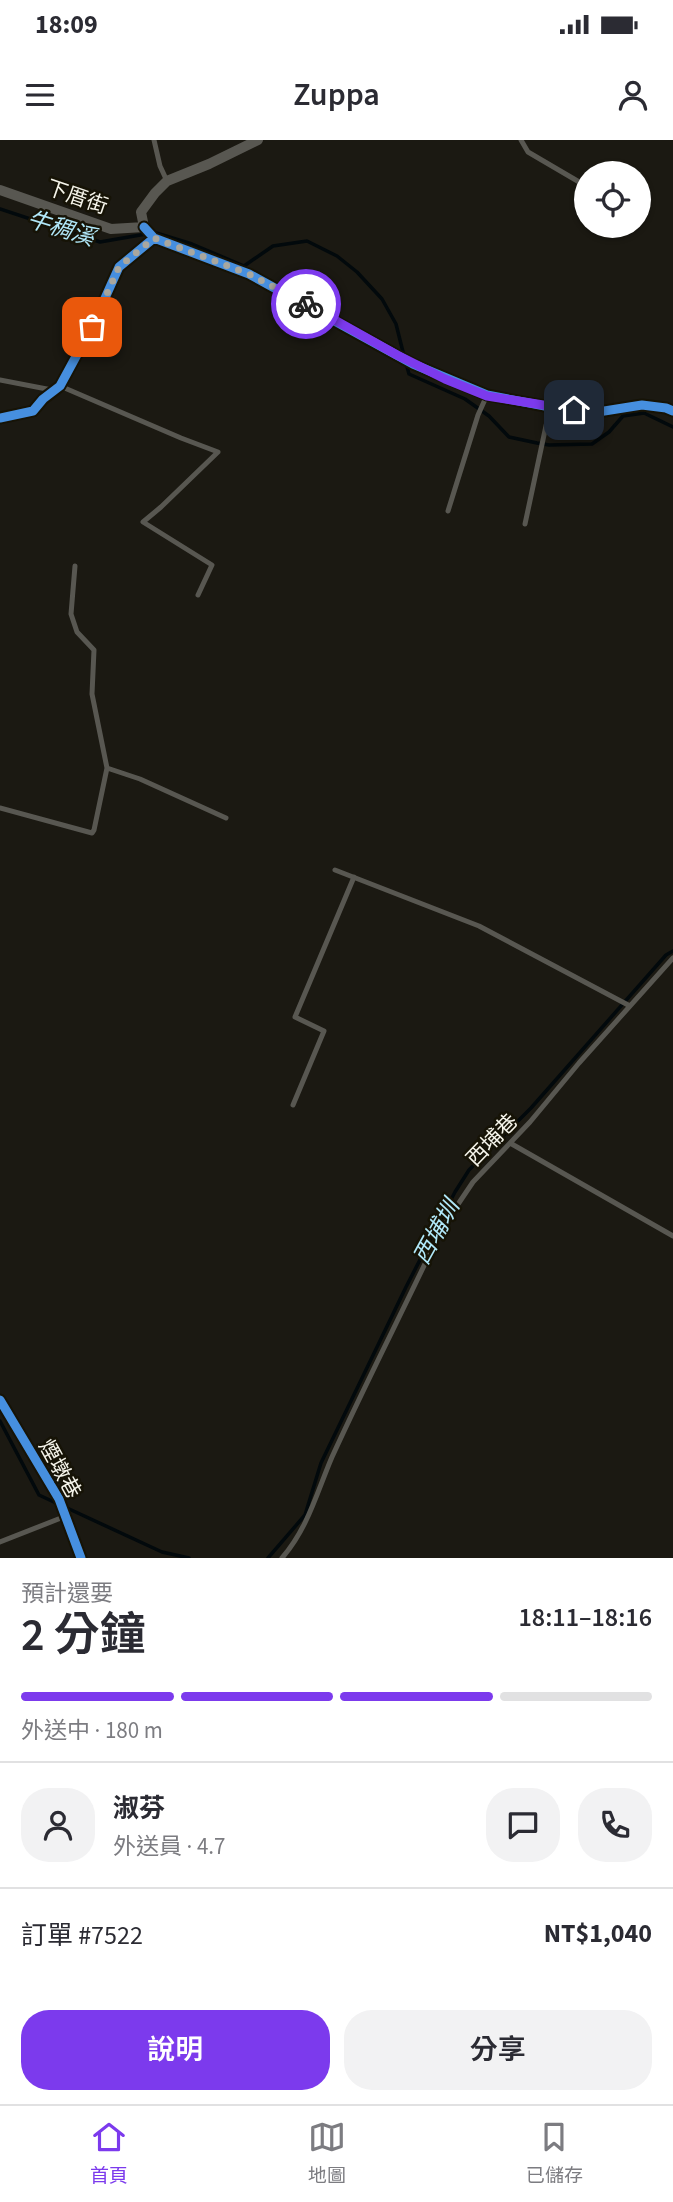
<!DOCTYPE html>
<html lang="zh-TW">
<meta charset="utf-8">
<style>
:root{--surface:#fff;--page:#f2f2f3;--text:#2b2b33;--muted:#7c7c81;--line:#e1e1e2;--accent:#7c3aed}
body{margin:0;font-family:"Source Sans 3","Noto Sans TC",sans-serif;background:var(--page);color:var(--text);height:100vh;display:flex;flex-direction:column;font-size:26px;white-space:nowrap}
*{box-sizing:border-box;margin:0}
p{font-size:23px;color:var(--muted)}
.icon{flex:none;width:38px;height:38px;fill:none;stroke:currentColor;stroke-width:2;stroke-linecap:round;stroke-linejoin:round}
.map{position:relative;height:1418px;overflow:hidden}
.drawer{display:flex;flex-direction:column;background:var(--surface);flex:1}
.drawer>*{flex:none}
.controls{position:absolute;left:574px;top:21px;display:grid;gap:14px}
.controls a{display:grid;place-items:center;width:77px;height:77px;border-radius:50%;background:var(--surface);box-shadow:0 2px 5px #0004;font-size:35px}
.pin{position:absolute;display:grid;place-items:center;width:60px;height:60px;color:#fff;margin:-30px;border-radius:14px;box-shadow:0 4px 10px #0006}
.courier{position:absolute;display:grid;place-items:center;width:70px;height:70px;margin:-35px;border:5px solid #7c3aed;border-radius:50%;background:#fff;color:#222;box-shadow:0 2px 9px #0007}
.headline em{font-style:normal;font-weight:600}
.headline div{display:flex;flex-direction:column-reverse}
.headline{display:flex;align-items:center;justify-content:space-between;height:119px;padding:0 21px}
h1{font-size:46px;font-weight:600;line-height:52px}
.bar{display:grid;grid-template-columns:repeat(4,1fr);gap:10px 7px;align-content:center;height:84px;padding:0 21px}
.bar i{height:9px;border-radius:5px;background:var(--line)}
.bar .current{background:var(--accent)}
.bar p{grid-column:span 4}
.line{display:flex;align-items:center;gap:18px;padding:0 21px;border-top:2px solid var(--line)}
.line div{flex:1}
.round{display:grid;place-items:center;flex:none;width:74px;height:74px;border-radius:28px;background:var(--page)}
.primary-button{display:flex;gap:14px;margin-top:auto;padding:14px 21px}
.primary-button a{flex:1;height:80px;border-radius:28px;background:var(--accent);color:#fff;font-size:28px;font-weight:600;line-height:80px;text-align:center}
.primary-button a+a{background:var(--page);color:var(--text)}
.status{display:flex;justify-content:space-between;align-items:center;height:49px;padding:0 35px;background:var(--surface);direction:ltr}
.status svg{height:19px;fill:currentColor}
header{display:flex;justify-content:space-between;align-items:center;height:91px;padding:0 21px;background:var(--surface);font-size:32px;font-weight:600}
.tab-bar{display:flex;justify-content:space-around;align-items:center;height:98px;border-top:2px solid var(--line);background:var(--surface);font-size:19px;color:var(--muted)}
.tab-bar a{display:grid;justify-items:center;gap:4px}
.tab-bar .current{color:var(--accent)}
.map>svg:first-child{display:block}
</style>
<div class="status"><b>18:09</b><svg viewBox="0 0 49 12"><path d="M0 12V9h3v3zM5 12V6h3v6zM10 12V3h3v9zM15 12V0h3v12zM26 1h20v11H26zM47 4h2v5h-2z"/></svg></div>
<header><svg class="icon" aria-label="menu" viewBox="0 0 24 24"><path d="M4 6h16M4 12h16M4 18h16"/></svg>Zuppa<svg class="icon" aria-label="person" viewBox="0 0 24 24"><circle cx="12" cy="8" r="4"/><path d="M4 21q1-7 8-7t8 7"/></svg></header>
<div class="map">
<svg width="673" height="1418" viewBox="0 0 673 1418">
<rect width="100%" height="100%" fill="#1b1912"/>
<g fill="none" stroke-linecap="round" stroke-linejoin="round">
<path stroke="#02090c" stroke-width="3.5" d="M0,69L100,102L146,94
M153,92L192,104L244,126L273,106L307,101L337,116L357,132L382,159L396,184L404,216
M406,223L409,234L465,259L489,276L509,297L537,303L549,305L592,304L609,292L623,276L644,273L673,287
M0,1281L39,1355L56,1363
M67,1368L162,1412L189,1418
M268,1418L305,1375L321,1323L406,1147L455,1052L469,1030L531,968L666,815L673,811"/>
<path stroke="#585751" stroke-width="5" d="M154,0L160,26L167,41
M521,0L528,12L586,46
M0,240L52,250
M60,246L181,298L218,312L161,367L143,382L212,425L198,455
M448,371L478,275L487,255
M525,384L550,267
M107,628L140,639L226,678
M0,668L92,693L94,690L107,628L92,554L94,510L77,492L71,474L75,426
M335,730L479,786L630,866
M293,965L324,891L295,877L354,737
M510,1003L673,1096
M0,1402L66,1376
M282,1418C308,1388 317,1352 332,1317C367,1240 406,1165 442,1088L473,1042L530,982L579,923L673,818"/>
<path stroke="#585751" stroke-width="10" d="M0,50L111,89L144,87
M144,87L154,98L249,134L413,224L487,255L550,267L598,272L642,265L666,268L673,271
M144,87L141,72L155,53L167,41L209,24L258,0
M0,278L33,271L43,259L60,246L92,187L119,127L154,98
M0,1260L59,1359L81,1418"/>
<defs>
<path id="cycleway" d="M144,87L154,98L249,134L413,224L487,255L550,267L598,272L642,265L666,268L673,271
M0,278L33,271L43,259L60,246L92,187L119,127L154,98
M0,1260L59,1359L81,1418"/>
</defs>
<use href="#cycleway" stroke="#161306" stroke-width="13"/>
<use href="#cycleway" stroke="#468fdf" stroke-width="9"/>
</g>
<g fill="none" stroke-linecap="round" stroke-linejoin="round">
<path stroke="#a9a79e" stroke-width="7" stroke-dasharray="0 12.6" d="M92,187L119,127L154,98L249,134L306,164"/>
<path stroke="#7c3aed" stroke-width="9" d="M306,164L397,215L445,239L487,256L574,270"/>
</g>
<g text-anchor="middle" stroke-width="5" stroke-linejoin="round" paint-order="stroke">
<g font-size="21" fill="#f5f4ea" stroke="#161306">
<text transform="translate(77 57) rotate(19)" y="7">下厝街</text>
<text transform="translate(492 1000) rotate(-46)" y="7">西埔巷</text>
<text transform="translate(60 1329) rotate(61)" y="7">煙墩巷</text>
</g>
<g font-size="23" font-style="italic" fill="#b1e8f9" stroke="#161306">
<text transform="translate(61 88) rotate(17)" y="8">牛稠溪</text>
<text transform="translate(436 1092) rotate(-61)" y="8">西埔圳</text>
</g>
</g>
</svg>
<div class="controls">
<a><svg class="icon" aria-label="locate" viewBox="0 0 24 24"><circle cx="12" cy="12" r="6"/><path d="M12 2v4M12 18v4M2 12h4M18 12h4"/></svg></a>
</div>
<div class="pin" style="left:92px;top:187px;background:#ea580c"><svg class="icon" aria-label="bag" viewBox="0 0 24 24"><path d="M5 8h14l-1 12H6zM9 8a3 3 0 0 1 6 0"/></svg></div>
<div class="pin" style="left:574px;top:270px;background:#1f2937"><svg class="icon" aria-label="home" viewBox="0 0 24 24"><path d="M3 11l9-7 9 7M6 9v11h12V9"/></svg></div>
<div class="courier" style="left:306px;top:164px"><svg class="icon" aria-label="bike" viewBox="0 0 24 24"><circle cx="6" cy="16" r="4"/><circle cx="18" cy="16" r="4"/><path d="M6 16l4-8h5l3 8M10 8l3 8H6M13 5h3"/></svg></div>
</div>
<section class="drawer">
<div class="headline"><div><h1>2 分鐘</h1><p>預計還要</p></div><em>18:11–18:16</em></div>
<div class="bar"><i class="current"></i><i class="current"></i><i class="current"></i><i></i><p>外送中 · 180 m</p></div>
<div class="line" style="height:126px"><a class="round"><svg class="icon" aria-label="person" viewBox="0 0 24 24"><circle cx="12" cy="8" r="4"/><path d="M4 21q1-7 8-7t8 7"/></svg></a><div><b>淑芬</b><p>外送員 · 4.7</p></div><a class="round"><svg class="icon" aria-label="chat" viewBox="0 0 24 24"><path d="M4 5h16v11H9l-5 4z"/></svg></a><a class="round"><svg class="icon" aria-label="phone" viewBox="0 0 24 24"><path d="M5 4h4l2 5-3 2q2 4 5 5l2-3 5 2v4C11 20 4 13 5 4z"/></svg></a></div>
<div class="line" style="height:91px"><div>訂單 #7522</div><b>NT$1,040</b></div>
<div class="primary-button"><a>說明</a><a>分享</a></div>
</section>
<nav class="tab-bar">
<a class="current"><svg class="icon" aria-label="home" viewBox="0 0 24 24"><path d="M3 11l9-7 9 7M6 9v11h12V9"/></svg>首頁</a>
<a><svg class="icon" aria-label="map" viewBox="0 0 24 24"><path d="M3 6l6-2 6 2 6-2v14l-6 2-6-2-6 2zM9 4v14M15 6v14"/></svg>地圖</a>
<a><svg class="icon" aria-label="saved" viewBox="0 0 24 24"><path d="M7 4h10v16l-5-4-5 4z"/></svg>已儲存</a>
</nav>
